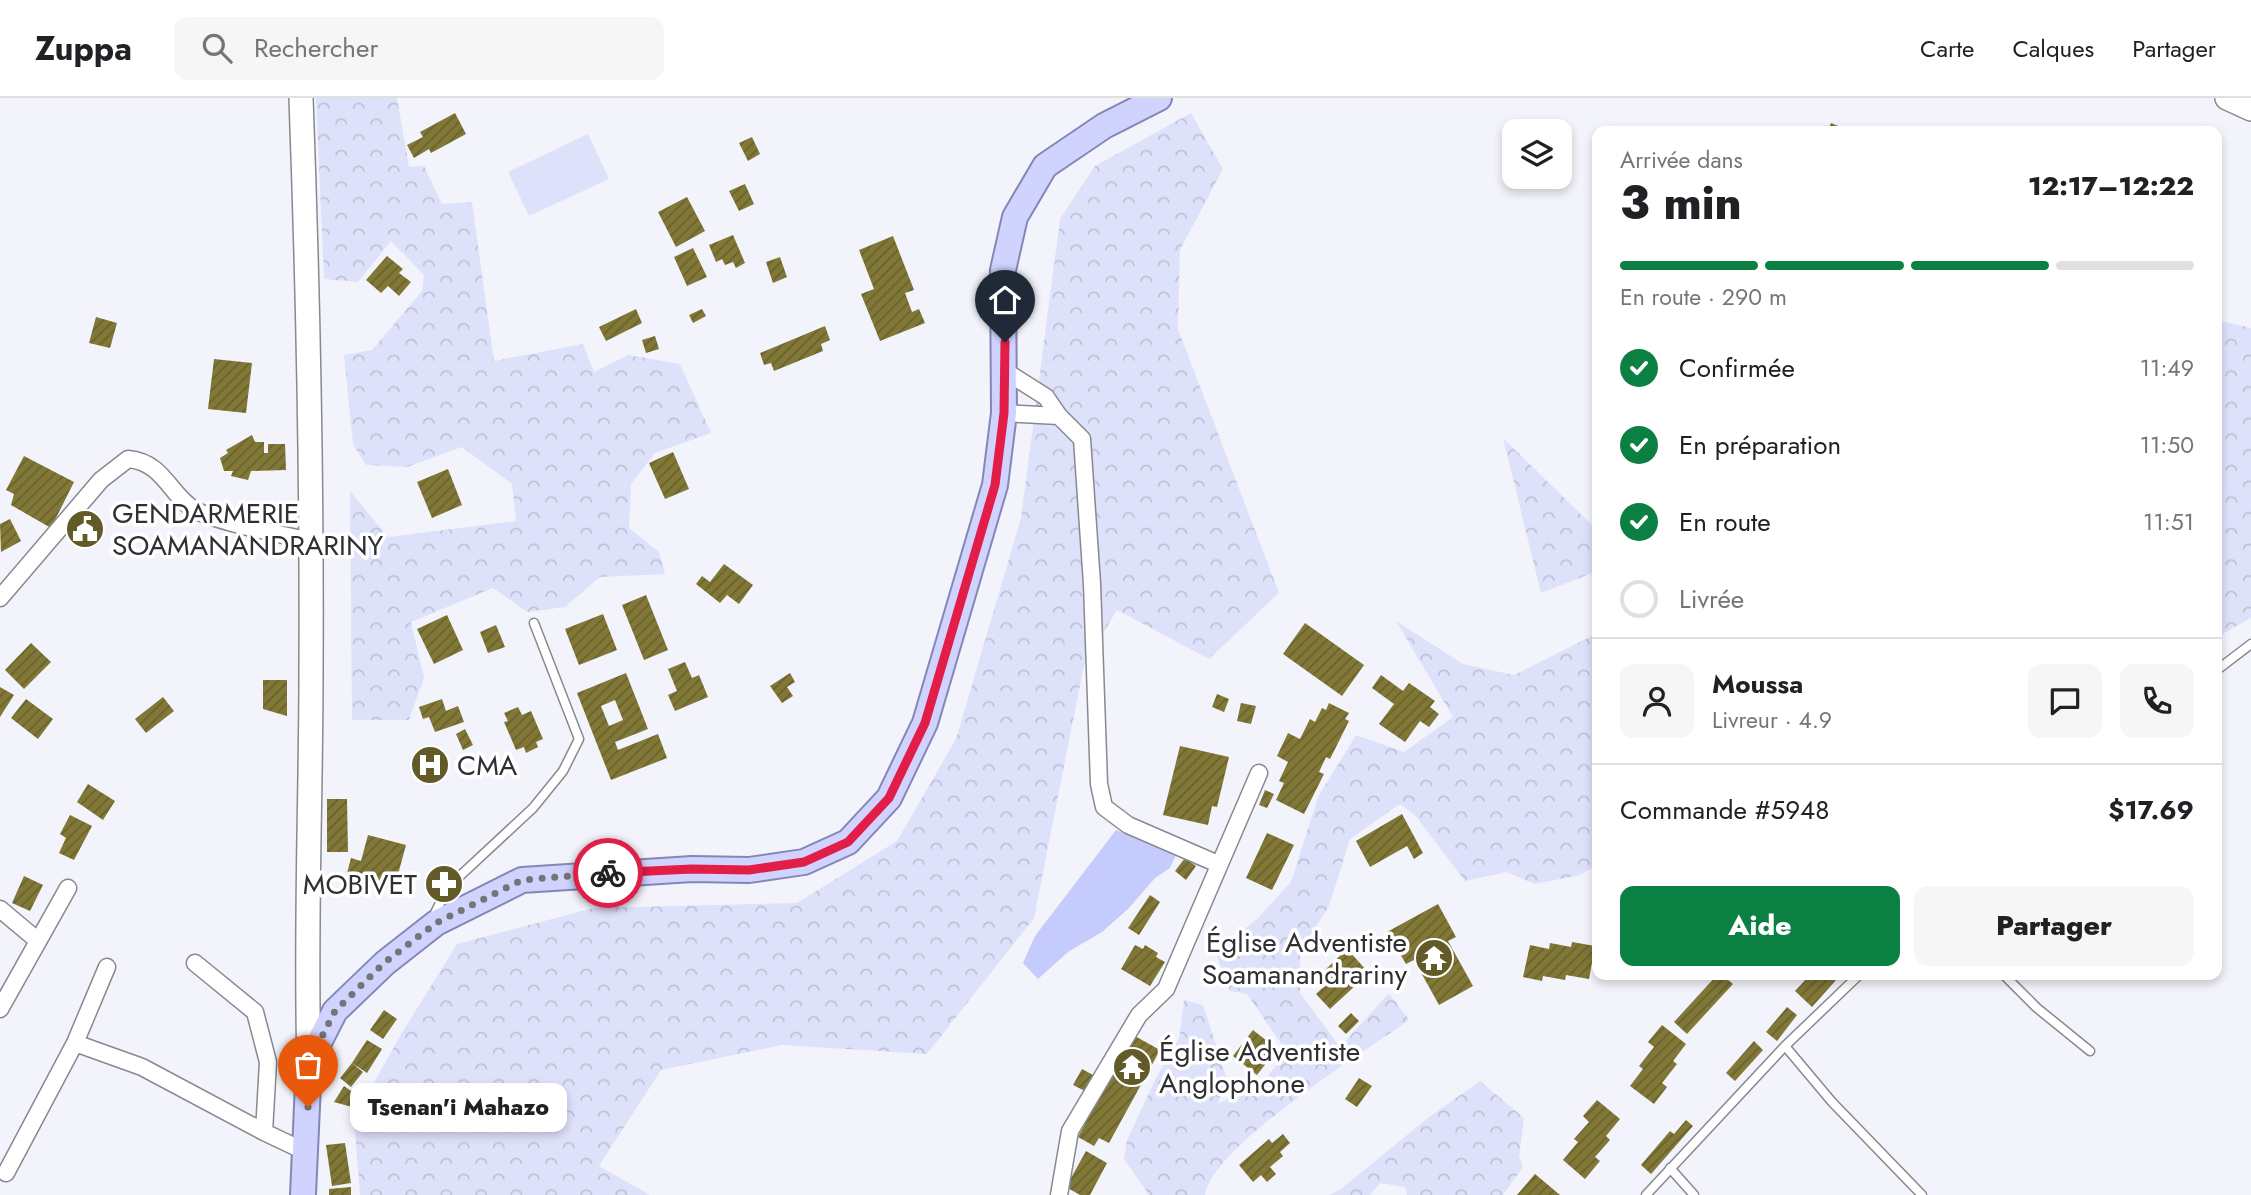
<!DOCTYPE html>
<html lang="fr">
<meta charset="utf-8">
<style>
:root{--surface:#fff;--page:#f6f6f6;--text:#202124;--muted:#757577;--line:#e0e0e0;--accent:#0b8043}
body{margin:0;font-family:Jost,sans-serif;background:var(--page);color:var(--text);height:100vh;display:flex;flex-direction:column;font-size:26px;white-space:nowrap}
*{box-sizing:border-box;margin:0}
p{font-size:23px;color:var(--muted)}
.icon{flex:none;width:38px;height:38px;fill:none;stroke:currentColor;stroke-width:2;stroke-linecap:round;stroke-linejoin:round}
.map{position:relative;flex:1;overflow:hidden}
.drawer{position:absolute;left:1592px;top:28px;width:630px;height:854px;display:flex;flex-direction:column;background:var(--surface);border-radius:14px;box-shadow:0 4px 10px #0003}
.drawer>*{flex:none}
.controls{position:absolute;left:1502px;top:21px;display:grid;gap:14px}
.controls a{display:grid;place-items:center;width:70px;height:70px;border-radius:14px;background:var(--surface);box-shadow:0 4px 10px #0003;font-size:35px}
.pin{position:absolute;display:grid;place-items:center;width:60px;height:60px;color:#fff;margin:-72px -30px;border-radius:50% 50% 50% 0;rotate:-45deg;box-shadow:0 0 7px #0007}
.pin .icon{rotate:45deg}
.courier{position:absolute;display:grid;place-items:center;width:70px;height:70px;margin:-35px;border:5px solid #e11d48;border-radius:50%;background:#fff;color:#222;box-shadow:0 2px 9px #0007}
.bubble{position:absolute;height:49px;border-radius:14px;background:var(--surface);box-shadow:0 4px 10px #0003;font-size:23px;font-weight:800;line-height:49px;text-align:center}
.summary em{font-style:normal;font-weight:800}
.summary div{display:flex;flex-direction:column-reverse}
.summary{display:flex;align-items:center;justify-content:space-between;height:119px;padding:0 28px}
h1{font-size:46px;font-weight:800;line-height:52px}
.bar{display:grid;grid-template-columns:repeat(4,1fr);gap:10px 7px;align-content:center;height:84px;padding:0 28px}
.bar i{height:9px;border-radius:5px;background:var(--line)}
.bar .current{background:var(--accent)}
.bar p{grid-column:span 4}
.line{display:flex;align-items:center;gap:18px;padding:0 28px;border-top:2px solid var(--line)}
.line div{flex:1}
.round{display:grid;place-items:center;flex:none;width:74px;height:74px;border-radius:14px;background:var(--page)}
ol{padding:0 28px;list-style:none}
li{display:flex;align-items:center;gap:21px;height:77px}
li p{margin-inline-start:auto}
li .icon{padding:7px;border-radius:50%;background:var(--accent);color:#fff;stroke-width:4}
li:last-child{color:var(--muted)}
li i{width:38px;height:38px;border:4px solid var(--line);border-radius:50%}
.cta{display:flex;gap:14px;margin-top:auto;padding:14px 28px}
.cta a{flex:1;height:80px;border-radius:14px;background:var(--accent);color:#fff;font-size:28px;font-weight:800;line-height:80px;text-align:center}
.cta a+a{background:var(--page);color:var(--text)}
header{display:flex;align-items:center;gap:42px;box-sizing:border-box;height:98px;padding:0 35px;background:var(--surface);border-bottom:2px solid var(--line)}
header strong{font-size:33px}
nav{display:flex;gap:38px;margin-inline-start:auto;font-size:24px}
.search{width:490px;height:63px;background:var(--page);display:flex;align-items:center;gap:18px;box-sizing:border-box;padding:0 24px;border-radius:14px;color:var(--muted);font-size:26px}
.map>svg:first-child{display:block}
</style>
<header>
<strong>Zuppa</strong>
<div class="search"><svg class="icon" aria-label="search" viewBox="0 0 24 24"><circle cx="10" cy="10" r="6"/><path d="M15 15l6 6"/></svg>Rechercher</div>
<nav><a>Carte</a><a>Calques</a><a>Partager</a></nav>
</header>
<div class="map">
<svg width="2251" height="1097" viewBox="0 0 2251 1097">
<defs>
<pattern id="forest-crowns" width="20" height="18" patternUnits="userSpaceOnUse" patternTransform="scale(1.75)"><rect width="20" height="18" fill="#dee1fa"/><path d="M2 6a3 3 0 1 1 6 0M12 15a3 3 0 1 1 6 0" fill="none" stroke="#bfc1d7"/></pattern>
<pattern id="building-hatch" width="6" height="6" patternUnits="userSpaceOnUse" patternTransform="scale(1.75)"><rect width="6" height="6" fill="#817736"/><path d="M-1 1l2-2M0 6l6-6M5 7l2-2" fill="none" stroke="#6a622e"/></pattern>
</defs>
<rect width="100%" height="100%" fill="#f3f4fb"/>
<path fill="url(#forest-crowns)" d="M316,0H397L409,69L424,68L442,106L472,104L494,263L583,246L594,274L628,257L680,266L711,335L655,355L631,386L629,430L659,454L665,476L600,479L565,509L527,514L493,490L411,524L424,580L409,622H352L350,393L388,439L516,423L512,386L462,349L407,369L366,367L353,346L344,257L372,252L422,193L424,177L391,143L358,184L324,181Z
M1191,15L1223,71L1180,152L1178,231L1279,495L1209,561L1117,512L1084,567L1034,820L927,956L782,947L661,972L599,1068L650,1097H360L354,1020L403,933L457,846L594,810L797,805L897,743L956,641L1021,420L1060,121L1095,68Z
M2217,222L2251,230V520L2217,539Z
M1503,340L1598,433V479L1595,474L1541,495Z
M1396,523L1463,566L1514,577L1598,535V766L1580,777L1535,786L1506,774L1465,783L1415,717L1400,706L1350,741L1329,808L1300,854V895L1340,949L1389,895L1409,922C1365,954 1212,1048 1205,1097H1149L1124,1061L1127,1042L1156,980L1179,941L1184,902L1203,907L1226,978L1218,1006L1268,978L1287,954L1247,896L1230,893L1215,854L1256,822L1291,784L1318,699L1356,637L1404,654L1453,619Z
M1480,983L1524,1020L1519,1059L1523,1069L1503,1097H1407L1405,1089L1380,1085L1370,1097H1329L1341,1091L1429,1019Z"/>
<path fill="#dee1fa" d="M588,36L609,81L529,118L508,74Z"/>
<path fill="#c5cbfd" d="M1116,732L1176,757L1170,770L1155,780L1128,811L1102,834L1068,854L1038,881L1023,865L1035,838Z"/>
<path fill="url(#building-hatch)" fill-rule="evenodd" d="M455,15L466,36L431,55L429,51L414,60L407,47L423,39L420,34Z
M1831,25L1843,30L1841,33H1828Z
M752,39L760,56L748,63L739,45Z
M745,86L754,106L739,113L729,93Z
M687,99L705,133L676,149L658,114Z
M733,137L745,165L736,170L733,164L725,167L722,161L716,164L709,147Z
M893,138L914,192L905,195L912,214L919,211L925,225L880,243L861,196L874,191L859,152Z
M693,150L707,179L687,188L674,159Z
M387,158L403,171L399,175L411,184L399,198L388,188L381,195L366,182Z
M780,159L787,179L773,185L766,164Z
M636,211L642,225L606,243L599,229Z
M702,211L706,218L693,225L689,217Z
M96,219L117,225L110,250L89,245Z
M825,228L830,242L821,246L823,253L774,273L771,265L764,267L760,255Z
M655,238L659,251L646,255L642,242Z
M214,261L252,265L246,315L208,311Z
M252,337L255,344H264V355H268V346H285L286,372L251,373L248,382L231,378L233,373H224L220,360L228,355L226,352Z
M673,354L689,391L665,401L649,365Z
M24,358L74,384L51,430L11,407L14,396L6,392Z
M448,371L462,407L432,420L417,384Z
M10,421L21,443L1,454L0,426Z
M724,466L753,487L739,506L727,497L720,505L696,486L702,478L710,484Z
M646,497L668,552L644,562L622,507Z
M603,516L617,552L579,567L565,531Z
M447,517L463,552L434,566L417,531Z
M1305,525L1364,567L1342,598L1283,556Z
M496,527L505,549L488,555L480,534Z
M31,545L51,564L24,591L5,572Z
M685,564L692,580L699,577L708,599L675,613L668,597L677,593L668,571Z
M626,575L648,631L615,644L618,652L658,636L667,660L611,682L577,595ZM615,602L623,622L609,628L601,608Z
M790,575L795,584L787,589L793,598L782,605L770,588Z
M1381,577L1403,593L1409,585L1435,603L1430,609L1439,616L1429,629L1420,623L1405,644L1379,626L1394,606L1372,590Z
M263,582H287V618L263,611Z
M0,589L14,597L0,619Z
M1217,596L1229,601L1224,614L1212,609Z
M163,599L174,613L146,635L135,621Z
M26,601L53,621L38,641L11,620Z
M442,601L446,613L458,608L464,624L435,634L429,619L423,621L419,609Z
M1241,605L1256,608L1251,626L1237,623Z
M1329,605L1349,615L1345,621L1349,623L1330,661L1326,659L1319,674L1324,676L1304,716L1276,702L1284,685L1279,683L1288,664L1277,658L1288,635L1300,641L1310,621L1315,624L1322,610L1326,612Z
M518,609L522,617L531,613L543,641L536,644L538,649L526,655L524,649L516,652L504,624L508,623L504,615Z
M465,631L473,647L463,652L456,636Z
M1180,648L1229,659L1217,709L1212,708L1208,727L1163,717Z
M88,686L115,703L103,722L77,704Z
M1265,692L1274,696L1267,710L1259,707Z
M327,701H347L348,754H327Z
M1402,716L1423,755L1414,761L1407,748L1370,769L1356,743Z
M70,717L92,728L74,762L59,755L66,740L60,736Z
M1267,735L1294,747L1272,792L1246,780Z
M368,737L406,747L394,791L346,779L351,760L361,763Z
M1185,760L1196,768L1186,782L1175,773Z
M24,778L43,787L30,813L12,805Z
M1150,797L1160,804L1139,837L1128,830Z
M1438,806L1456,839L1448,843L1473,888L1439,907L1414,862L1406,866L1387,834Z
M1572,844L1595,848L1589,881L1566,877L1565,882L1543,878L1542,883L1523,879L1530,847L1549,851L1550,845L1571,849Z
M1135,847L1143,851L1145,847L1158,855L1156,859L1165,864L1150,888L1121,871Z
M1347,851L1369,875L1330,911L1316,896L1332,881L1325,872Z
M1717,877H1722L1733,886L1687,936L1674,924Z
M1810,877H1833L1837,881L1812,909L1795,893Z
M1787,909L1797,917L1777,943L1766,934Z
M384,912L397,921L383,941L370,932Z
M1351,915L1359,923L1346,936L1338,928Z
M1662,927L1686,946L1673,963L1677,966L1662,985L1667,989L1654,1006L1630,988L1643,971L1639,968L1654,949L1648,944Z
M1253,932L1277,951L1257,977L1233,958Z
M1133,937L1160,952L1109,1045L1099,1040L1094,1048L1078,1039Z
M367,942L382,951L367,975L352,965Z
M1754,943L1763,952L1735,983L1726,975Z
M352,965L363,974L351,989L340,980Z
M1082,971L1093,977L1085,993L1073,987Z
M1359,980L1372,988L1357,1009L1345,1001Z
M344,988L357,997L352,1009L334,1004Z
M1597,1002L1620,1021L1606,1038L1610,1042L1595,1059L1600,1063L1585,1081L1563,1062L1578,1044L1574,1041L1589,1024L1583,1018Z
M1686,1022L1693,1028L1651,1076L1641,1067L1670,1033L1674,1036Z
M1283,1036L1290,1045L1280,1054L1283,1058L1270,1069L1276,1076L1267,1084L1261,1077L1253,1084L1239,1067L1269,1041L1272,1045Z
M345,1045L351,1085L332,1088L326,1047Z
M1086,1053L1107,1065L1090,1097H1080L1066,1089Z
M1535,1076L1541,1081L1560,1097H1517Z
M351,1089V1097H329V1091Z"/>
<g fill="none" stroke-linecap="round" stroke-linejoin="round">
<defs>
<path id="lane" d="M2217,572L2251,546
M433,819L448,789L533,710L563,673L579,641L534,525
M2004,877L2037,910L2090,953
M1785,948L1832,1004L1922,1097
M1670,1070L1694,1097
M1646,1097L1785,948L1859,877"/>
<path id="street" d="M1004,315L1059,318L1046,299L1005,273
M1059,318L1082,341L1092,486L1099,686L1104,709L1128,727L1218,766
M0,500L101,382L128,361C164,364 170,398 195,412C220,425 281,436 310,443
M0,811L37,842
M0,911L68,790
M75,945L142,969L264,1034L268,964L255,914L195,865
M264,1034L306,1054
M6,1075L75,945L107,869
M1059,1097L1070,1033L1139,917L1166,891L1259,675"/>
<path id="secondary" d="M301,0C308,191 312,381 311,572C311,703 305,834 309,964
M2227,0L2251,11"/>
<path id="primary" d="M303,1097L309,964L335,913L385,865L436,825L522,782L692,771L749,772L804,764L848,744L889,700L925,625L995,387L1004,315L1003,172L1015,119L1045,68L1104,28L1159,0"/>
</defs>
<use href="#lane" stroke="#888990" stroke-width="11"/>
<use href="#street" stroke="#888990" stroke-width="19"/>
<use href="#secondary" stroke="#888990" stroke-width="26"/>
<use href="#primary" stroke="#8387b6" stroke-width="28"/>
<use href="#lane" stroke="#fff" stroke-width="8"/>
<use href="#street" stroke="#fff" stroke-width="16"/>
<use href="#secondary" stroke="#fff" stroke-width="23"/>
<use href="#primary" stroke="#d0d3fe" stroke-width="24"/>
</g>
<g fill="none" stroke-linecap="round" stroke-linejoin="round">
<path stroke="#747579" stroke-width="7" stroke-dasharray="0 12.6" d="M308,1009L309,964L335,913L384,865L436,825L522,782L608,775"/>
<path stroke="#e11d48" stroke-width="9" d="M608,775L692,771L749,772L804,764L848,744L889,700L925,625L995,387L1004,315L1005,244"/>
</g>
<defs>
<symbol id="civic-disc" viewBox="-11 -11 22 22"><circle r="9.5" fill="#635b27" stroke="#fff"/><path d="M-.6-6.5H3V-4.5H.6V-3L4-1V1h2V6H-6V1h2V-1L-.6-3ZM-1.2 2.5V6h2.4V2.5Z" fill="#fff"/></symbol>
<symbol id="hospital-disc" viewBox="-11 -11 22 22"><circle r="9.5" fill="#635b27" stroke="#fff"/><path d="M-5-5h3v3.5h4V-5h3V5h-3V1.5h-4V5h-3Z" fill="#fff"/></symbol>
<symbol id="pharmacy-disc" viewBox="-11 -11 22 22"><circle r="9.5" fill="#635b27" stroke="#fff"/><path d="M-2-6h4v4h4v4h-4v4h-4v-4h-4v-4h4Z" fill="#fff"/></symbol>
<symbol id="temple-disc" viewBox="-11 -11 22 22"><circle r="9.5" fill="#635b27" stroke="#fff"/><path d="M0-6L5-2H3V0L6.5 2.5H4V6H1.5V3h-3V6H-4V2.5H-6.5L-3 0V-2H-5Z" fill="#fff"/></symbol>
</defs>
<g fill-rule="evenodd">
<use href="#civic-disc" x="63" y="409" width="44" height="44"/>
<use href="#hospital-disc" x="408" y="645" width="44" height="44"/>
<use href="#pharmacy-disc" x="422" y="764" width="44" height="44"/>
<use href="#temple-disc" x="1412" y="838" width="44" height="44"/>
<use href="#temple-disc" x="1110" y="947" width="44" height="44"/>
</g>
<g text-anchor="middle" stroke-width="7" stroke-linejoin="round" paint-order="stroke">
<g font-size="28" fill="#303033" stroke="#fff" text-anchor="start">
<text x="112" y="425">GENDARMERIE<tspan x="112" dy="32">SOAMANANDRARINY</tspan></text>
<text x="457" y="677">CMA</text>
<text x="417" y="796" text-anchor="end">MOBIVET</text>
<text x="1407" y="854" text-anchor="end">Église Adventiste<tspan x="1407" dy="32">Soamanandrariny</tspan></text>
<text x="1159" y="963">Église Adventiste<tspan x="1159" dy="32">Anglophone</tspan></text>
</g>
</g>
</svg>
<div class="controls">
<a><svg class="icon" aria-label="layers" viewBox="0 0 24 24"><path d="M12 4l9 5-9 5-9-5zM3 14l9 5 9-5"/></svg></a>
</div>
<div class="pin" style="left:308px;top:1009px;background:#ea580c"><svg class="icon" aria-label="bag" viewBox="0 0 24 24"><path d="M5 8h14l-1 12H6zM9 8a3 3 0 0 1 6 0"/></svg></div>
<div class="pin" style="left:1005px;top:244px;background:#1f2937"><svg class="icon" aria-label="home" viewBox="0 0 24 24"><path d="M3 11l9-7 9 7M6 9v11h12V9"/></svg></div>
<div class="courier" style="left:608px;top:775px"><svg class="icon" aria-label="bike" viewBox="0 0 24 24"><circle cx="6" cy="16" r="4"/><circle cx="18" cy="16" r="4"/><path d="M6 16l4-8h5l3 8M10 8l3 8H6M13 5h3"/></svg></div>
<div class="bubble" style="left:350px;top:985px;width:217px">Tsenan'i Mahazo</div>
<section class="drawer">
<div class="summary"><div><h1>3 min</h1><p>Arrivée dans</p></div><em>12:17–12:22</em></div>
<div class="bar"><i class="current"></i><i class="current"></i><i class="current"></i><i></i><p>En route · 290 m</p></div>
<ol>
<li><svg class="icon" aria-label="check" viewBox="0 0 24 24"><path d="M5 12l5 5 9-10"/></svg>Confirmée<p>11:49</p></li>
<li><svg class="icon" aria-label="check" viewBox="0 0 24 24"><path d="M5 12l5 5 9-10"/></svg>En préparation<p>11:50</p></li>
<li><svg class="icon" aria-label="check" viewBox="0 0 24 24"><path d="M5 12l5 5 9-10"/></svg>En route<p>11:51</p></li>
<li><i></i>Livrée</li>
</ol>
<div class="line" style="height:126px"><a class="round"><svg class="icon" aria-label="person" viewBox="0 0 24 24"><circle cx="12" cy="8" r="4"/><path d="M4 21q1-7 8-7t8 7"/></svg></a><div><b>Moussa</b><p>Livreur · 4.9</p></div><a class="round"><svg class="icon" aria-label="chat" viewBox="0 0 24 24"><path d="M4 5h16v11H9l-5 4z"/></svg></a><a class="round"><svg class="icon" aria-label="phone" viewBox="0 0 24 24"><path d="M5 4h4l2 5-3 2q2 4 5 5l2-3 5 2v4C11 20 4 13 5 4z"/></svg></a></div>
<div class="line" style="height:91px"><div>Commande #5948</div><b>$17.69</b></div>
<div class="cta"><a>Aide</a><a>Partager</a></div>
</section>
</div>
